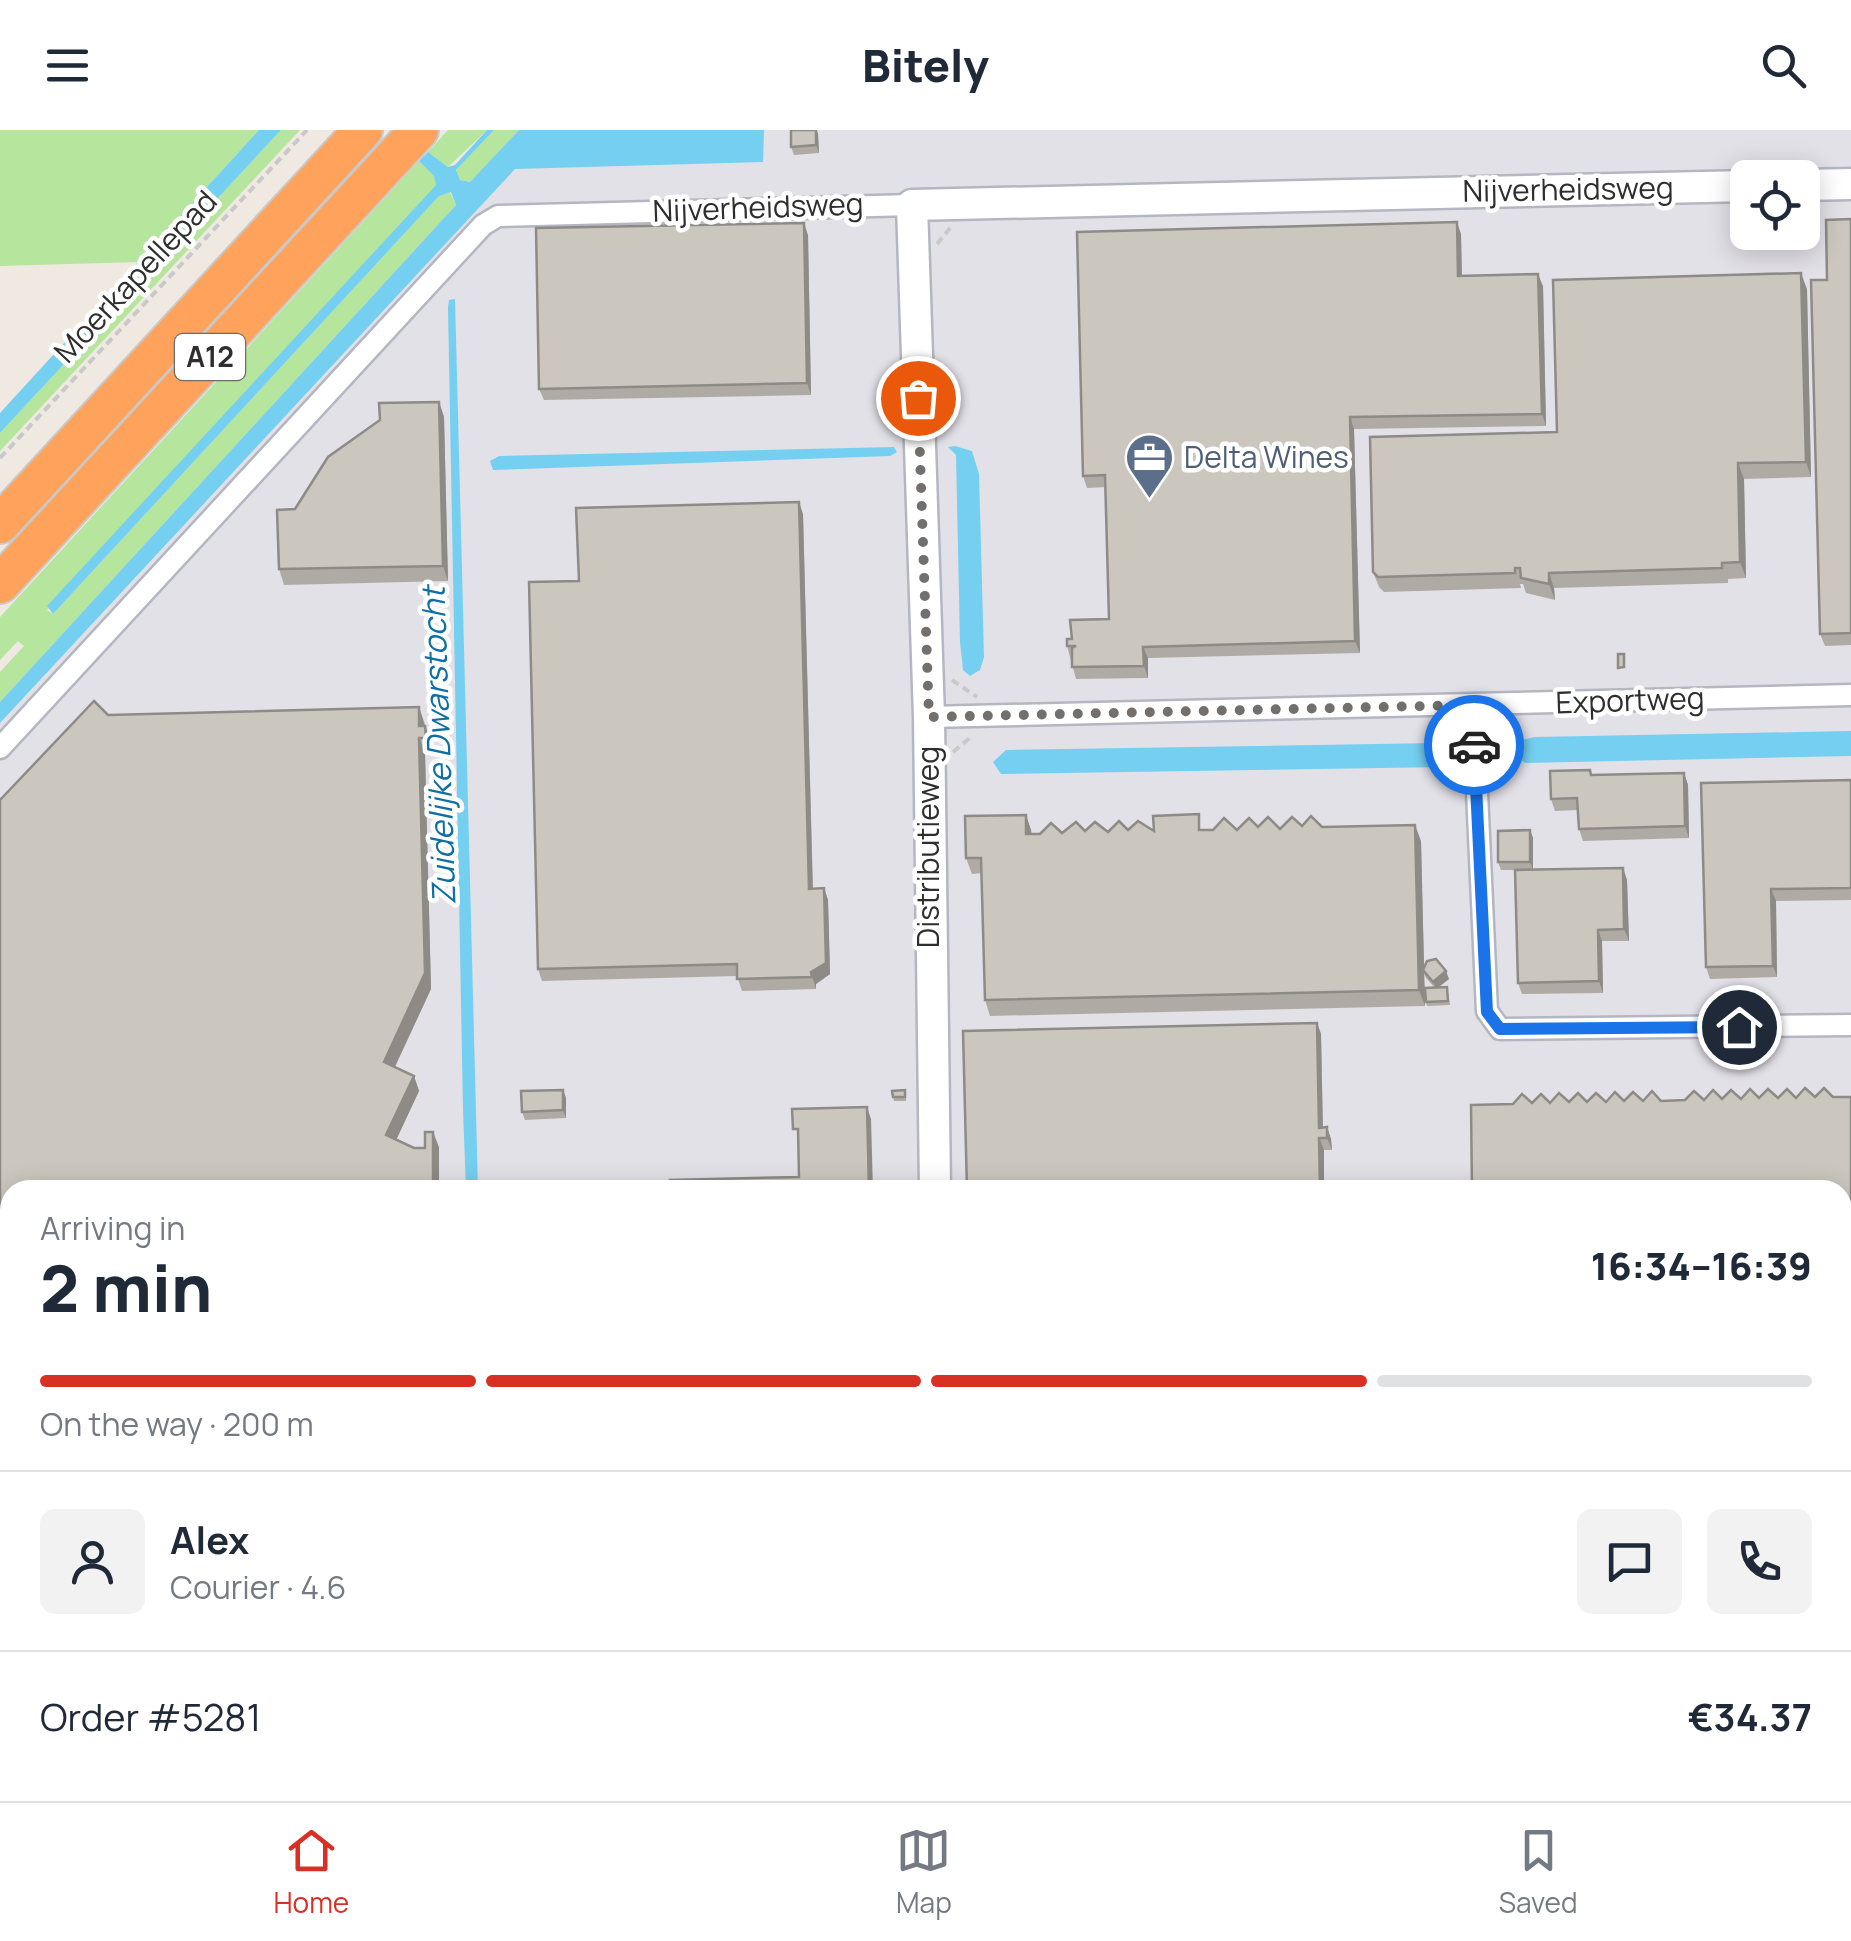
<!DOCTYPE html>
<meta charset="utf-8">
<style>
:root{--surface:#fff;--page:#f2f2f3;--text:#1f2937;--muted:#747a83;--line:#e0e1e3;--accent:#d93025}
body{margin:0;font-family:Manrope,sans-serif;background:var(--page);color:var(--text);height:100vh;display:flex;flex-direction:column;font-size:38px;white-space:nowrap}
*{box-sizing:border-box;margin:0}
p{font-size:32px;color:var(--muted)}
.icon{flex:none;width:55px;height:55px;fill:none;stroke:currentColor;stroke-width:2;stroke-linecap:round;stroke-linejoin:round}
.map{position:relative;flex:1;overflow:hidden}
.drawer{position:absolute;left:0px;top:1050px;width:1852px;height:622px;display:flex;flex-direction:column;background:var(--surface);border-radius:30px 30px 0 0;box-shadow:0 5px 25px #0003}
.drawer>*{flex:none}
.fabs{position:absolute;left:1730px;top:30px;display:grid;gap:20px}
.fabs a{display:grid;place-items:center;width:90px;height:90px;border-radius:15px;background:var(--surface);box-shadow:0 5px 25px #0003;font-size:50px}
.pin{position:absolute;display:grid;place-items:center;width:85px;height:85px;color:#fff;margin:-42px;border:5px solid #fff;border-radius:50%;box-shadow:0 2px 10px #0007}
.courier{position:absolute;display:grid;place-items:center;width:100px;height:100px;margin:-50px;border:8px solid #1a73e8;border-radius:50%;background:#fff;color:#222;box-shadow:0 2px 12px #0007}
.summary em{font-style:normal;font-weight:800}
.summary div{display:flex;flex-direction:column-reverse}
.summary{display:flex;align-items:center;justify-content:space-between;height:170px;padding:0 40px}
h1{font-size:65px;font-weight:800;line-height:75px}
.bar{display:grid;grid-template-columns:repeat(4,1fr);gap:15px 10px;align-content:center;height:120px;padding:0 40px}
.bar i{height:12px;border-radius:8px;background:var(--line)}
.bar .active{background:var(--accent)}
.bar p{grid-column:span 4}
.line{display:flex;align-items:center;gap:25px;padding:0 40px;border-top:2px solid var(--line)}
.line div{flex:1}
.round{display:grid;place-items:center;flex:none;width:105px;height:105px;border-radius:15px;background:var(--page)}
header{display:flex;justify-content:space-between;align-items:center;height:130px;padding:0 40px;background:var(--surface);font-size:45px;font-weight:800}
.dock{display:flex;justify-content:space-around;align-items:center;height:140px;border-top:2px solid var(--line);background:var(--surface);font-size:28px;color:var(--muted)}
.dock a{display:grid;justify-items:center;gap:5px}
.dock .active{color:var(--accent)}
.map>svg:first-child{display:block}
</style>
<header><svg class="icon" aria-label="menu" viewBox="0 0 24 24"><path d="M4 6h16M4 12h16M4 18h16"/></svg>Bitely<svg class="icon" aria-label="search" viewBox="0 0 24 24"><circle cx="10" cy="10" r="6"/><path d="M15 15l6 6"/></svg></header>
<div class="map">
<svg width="1851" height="1671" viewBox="0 0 1851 1671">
<rect width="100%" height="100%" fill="#efe9e1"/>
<path fill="#e3e1e8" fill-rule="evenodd" d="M527,0H1851V1600L1843,1603L1842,1060H10V1662L1709,1663L1690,1671H0V574ZM1748,48H1802V102H1748Z"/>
<path fill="#b6e59e" d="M0,0H259L138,132L0,136Z
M281,0H300L0,321V303Z
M448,0H487L448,37L428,22Z
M494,0H519L470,52L460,50L456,40Z
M419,31L435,46L436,55L47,480L53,484L439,66L450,62L456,75L0,572V542L24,516L18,511L0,530V487Z"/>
<path fill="#75cff0" d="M259,0H281L0,303V283Z
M487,0H494L456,40L460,50L470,52L519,0H764L763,32L515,39L0,593V572L456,75L451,62L439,66L53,484L47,476L436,55L434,46L419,31L428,22L448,37L455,35Z
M455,169L478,1060H466L463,980L448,178L449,170Z
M955,316L972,321L979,344L984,527L980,540L970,546L963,540L960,512L956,325L948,317Z
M894,317L897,322L890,326L493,340L490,331L499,326Z
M1851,601V626L1525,633L1515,624L1522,610L1535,607Z
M1436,613L1450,614L1456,623L1445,637L1001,644L993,632L1006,620Z"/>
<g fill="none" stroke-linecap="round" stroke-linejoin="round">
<defs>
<path id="street" d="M1473,575L1487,881L1500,899L1851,895
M929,587L1851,565
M0,618L483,95L498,86L912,75
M930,1662V1671"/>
<path id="secondary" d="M1802,55L1851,54
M935,1060L929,587L912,75L1748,56
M0,1260H10"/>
<path id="highway" d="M0,394L363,0
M0,454L419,0"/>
</defs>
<use href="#street" stroke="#b4b7c1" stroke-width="25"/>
<use href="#secondary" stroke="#b4b7c1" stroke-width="35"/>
<use href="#highway" stroke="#c9c9c9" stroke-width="42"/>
<path stroke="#c9c9c9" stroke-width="4" stroke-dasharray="8 5" stroke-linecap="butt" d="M1756,34L1791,33
M937,114L950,98
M0,328L307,0
M952,550L977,567
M953,622L972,606"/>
<use href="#street" stroke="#fff" stroke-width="20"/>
<use href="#secondary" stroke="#fff" stroke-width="30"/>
<use href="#highway" stroke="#ffa35c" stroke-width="38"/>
<path stroke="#a3a6b8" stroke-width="5" d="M1843,1671L1851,1668"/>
</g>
<path fill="#afaba4" d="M818,3L819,23L794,25L791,17Z
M1851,89V515L1825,516L1820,504L1827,150Z
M1461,104L1462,146L1543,156L1546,296L1354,299L1360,523L1148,528V548L1076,549L1067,516L1072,509L1109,489L1106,357L1087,358L1083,346Z
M808,105L811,265L544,270L539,259Z
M1807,159L1811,347L1744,349L1746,448L1728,449V453L1554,458L1555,470L1526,463L1523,454H1520L1521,458L1384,462L1379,457L1373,442L1557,302Z
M439,272L444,287L448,451L284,455L279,439L295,379Z
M803,384L813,758H824L828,770L830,844L816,854V859L742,861L737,846L542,851L538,839L579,451Z
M419,577L431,612V623H425L431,859L395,937L414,946L419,961L396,1010L414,1018L439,1017L10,1060V1209H0V670L108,585Z
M1590,640L1592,645L1684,643L1688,655L1689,708L1583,711L1579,699L1578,680L1555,681L1551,669Z
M1851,650V770L1776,771L1777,847L1710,849L1706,837Z
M1026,685L1032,704L1085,701L1108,702L1128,700H1237L1258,697L1280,699L1302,696L1322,697L1421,711L1424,838L1449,849L1439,857H1447L1450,875L1427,876L1426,872L1435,858L1426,848L1424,843L1425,876L990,886L985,870L982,743L972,744L966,728Z
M1530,700L1533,708V740H1501L1498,732Z
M1623,738L1627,750L1629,811H1602L1603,863L1522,864L1518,853Z
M1317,893L1321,904L1323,998L1327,997L1331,1009L1332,1020H1324V1060H967Z
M563,960L566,968V988L525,990L522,982Z
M906,964V971H894L893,967Z
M1833,967H1851V1220L1842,1221V1060L1532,973Z
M1842,1306H1851V1509L1842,1510Z"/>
<path fill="#8e8b86" d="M816,0L818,3L819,23L816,15Z
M1457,92L1461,104L1462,157L1458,146Z
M804,93L808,105L811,265L807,253Z
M1801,143L1807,159L1811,347L1806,332Z
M1538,144L1543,156L1546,296L1542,284Z
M439,272L444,287L448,451L443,436Z
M1350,287L1354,299L1360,523L1355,511Z
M1738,333L1744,349L1746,448L1740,432Z
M799,372L803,384L813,770L809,759Z
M1549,443L1554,458L1555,470L1549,454Z
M1143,517L1148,528V548L1144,536Z
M419,577L424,593L425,608L419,596Z
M425,596L431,612V623L426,608Z
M419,608L425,623L431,859L390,947L384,932Z
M1684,643L1688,655L1689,708L1685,696Z
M1026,685L1031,700L1032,720L1026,704Z
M1415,695L1421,711L1425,876L1419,860Z
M1530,700L1533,708V740L1530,732Z
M1623,738L1627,750L1629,811L1624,799Z
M824,758L828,770L830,844L816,854V859L811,842Z
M1771,759L1776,771L1777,847L1773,836Z
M1598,800L1602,811L1603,863L1599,851Z
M1446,841L1449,849L1436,859L1433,852Z
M1317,893L1321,904L1323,1010L1319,998Z
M414,946L419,961L391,1021L386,1005Z
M563,960L566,968V988L563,980Z
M867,977L871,989L873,1060H869Z
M1327,997L1331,1009L1332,1020L1327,1008Z
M433,1002L439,1017V1060H433Z
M1319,1008L1324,1020V1060H1320Z
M900,1662H905V1671H900Z
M1500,1662H1506V1671H1501Z"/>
<path fill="#cbc7bf" stroke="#8e8b86" stroke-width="2.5" d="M791,0H816V15L791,17Z
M1851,89V503L1820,504L1811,150H1827L1826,90Z
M1457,92L1458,146L1538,144L1542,284L1350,287L1355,511L1143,517L1144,536L1072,537V518L1076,516H1067V509H1072L1070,490L1109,489L1105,345L1083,346L1077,102Z
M804,93L807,253L539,259L536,98Z
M1801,143L1806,332L1738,333L1740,432L1722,433V438L1549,443V454L1521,448L1520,438H1515V443L1378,447L1373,442L1370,307L1557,302L1553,150Z
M439,272L443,436L279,439L277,380L295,379L328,327L380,290L379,273Z
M799,372L809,759L824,758L826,833L811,842L812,847L737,849V834L538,839L529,452L579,451L576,378Z
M1618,524H1624V537L1618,538Z
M94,571L108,585L419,577V596H425L426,608H419L425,843L384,932L414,946L386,1005L414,1018H425V1002H433V1060H10V1193H0V670Z
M1590,640L1591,645L1684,643L1685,696L1579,699L1577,668L1551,669L1550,641Z
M1851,650V758L1771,759L1773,836L1706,837L1701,653Z
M1199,684V700H1213L1224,688L1237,700L1249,688L1258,697L1268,687L1280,699L1292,687L1302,696L1311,686L1322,697L1415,695L1419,860L985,870L981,728H966L965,686L1026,685V704H1040L1051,693L1062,703L1076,692L1085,701L1095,692L1108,702L1119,691L1128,700L1138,691L1154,701L1153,686Z
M1530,700V732H1498V701Z
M1623,738L1624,799L1598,800L1599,851L1518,853L1515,740Z
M1436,829L1446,841L1433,852L1423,840L1427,831Z
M1447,857L1448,871L1426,872L1425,858Z
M1317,893L1319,998L1327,997V1008H1319L1320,1060H967L963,901Z
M1805,958L1815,967L1824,958L1833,967H1851V1205H1842V1060H1472L1471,975L1513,974L1522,964L1532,973L1541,964L1550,973L1559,963L1569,972L1578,963L1587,972L1596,963L1606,972L1615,962L1624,971L1633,962L1643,971L1652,961L1661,971L1685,970L1694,961L1704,970L1713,960L1722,969L1731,960L1741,969L1750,959L1759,968L1768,959L1778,968L1787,959L1796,968Z
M563,960V980L522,982L521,961Z
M905,960V967H893L892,961Z
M867,977L869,1060H671L670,1050L799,1047L798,999H793L792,979Z
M606,1053H626V1060H606Z
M1842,1306H1851V1493L1842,1494Z
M0,1497H10V1662H439L440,1671H0Z
M539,1662H900V1670L539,1671Z
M960,1662H1500L1501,1671H960Z"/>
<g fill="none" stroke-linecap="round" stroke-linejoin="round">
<path stroke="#726f6d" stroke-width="10" stroke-dasharray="0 18" d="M918,268L929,587L1473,575L1474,615"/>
<path stroke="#1a73e8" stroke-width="12" d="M1474,615L1487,882L1500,899L1739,897"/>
</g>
<defs>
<symbol id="office-pin" viewBox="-11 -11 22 30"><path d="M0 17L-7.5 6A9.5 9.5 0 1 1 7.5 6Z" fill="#5c6f8a" stroke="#fff"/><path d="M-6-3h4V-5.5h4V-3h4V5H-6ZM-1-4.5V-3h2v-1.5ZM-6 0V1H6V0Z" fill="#fff"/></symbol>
</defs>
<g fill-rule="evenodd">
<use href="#office-pin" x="1122" y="300" width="55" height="75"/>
</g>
<g text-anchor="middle" stroke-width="9" stroke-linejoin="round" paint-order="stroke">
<rect fill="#fff" stroke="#6d6d6d" stroke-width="2.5" x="175" y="204" width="70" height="46" rx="8"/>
<g font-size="28" font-weight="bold" fill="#2e2e2e">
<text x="210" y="237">A12</text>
</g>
<g font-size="30" fill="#2e2e2e" stroke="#fff">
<text transform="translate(1568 60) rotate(-1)" y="10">Nijverheidsweg</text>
<text transform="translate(758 78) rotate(-2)" y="10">Nijverheidsweg</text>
<text transform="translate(136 147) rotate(-47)" y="10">Moerkapellepad</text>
<text transform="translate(1630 571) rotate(-2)" y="10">Exportweg</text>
<text transform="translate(929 717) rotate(-90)" y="10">Distributieweg</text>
</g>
<g font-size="30" fill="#4e5e75" stroke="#fff" text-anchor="start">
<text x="1184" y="338">Delta Wines</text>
</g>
<g font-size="32" font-style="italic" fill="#0d6fa3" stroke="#fff">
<text transform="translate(439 616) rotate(-92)" y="11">Zuidelijke Dwarstocht</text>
</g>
</g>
</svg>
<div class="fabs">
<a><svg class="icon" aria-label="locate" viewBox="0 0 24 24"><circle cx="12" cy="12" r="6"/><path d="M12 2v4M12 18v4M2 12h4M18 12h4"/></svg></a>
</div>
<div class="pin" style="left:918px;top:268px;background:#ea580c"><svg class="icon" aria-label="bag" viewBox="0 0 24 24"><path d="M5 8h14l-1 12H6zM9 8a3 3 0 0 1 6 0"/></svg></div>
<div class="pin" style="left:1739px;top:897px;background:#1f2937"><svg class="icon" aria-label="home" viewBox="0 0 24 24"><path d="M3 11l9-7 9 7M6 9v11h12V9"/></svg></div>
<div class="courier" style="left:1474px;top:615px"><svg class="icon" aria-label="car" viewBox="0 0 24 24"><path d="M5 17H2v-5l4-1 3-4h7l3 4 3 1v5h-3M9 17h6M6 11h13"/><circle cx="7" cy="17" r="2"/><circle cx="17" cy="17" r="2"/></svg></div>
<section class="drawer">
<div class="summary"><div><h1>2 min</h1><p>Arriving in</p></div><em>16:34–16:39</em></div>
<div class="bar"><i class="active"></i><i class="active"></i><i class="active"></i><i></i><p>On the way · 200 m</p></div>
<div class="line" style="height:180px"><a class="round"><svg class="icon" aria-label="person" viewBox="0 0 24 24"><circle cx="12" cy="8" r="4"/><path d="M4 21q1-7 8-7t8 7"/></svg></a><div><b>Alex</b><p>Courier · 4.6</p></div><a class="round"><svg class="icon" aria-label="chat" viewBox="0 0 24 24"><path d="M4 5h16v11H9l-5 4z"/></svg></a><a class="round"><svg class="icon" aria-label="phone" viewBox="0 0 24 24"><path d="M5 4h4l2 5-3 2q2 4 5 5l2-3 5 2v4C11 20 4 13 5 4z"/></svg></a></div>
<div class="line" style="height:130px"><div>Order #5281</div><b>€34.37</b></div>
</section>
</div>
<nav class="dock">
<a class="active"><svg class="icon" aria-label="home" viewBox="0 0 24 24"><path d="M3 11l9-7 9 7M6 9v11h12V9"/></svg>Home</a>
<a><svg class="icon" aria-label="map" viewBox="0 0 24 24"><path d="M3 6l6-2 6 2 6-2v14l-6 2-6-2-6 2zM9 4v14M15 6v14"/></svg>Map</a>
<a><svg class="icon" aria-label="saved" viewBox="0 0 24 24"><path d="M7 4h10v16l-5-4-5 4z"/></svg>Saved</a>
</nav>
